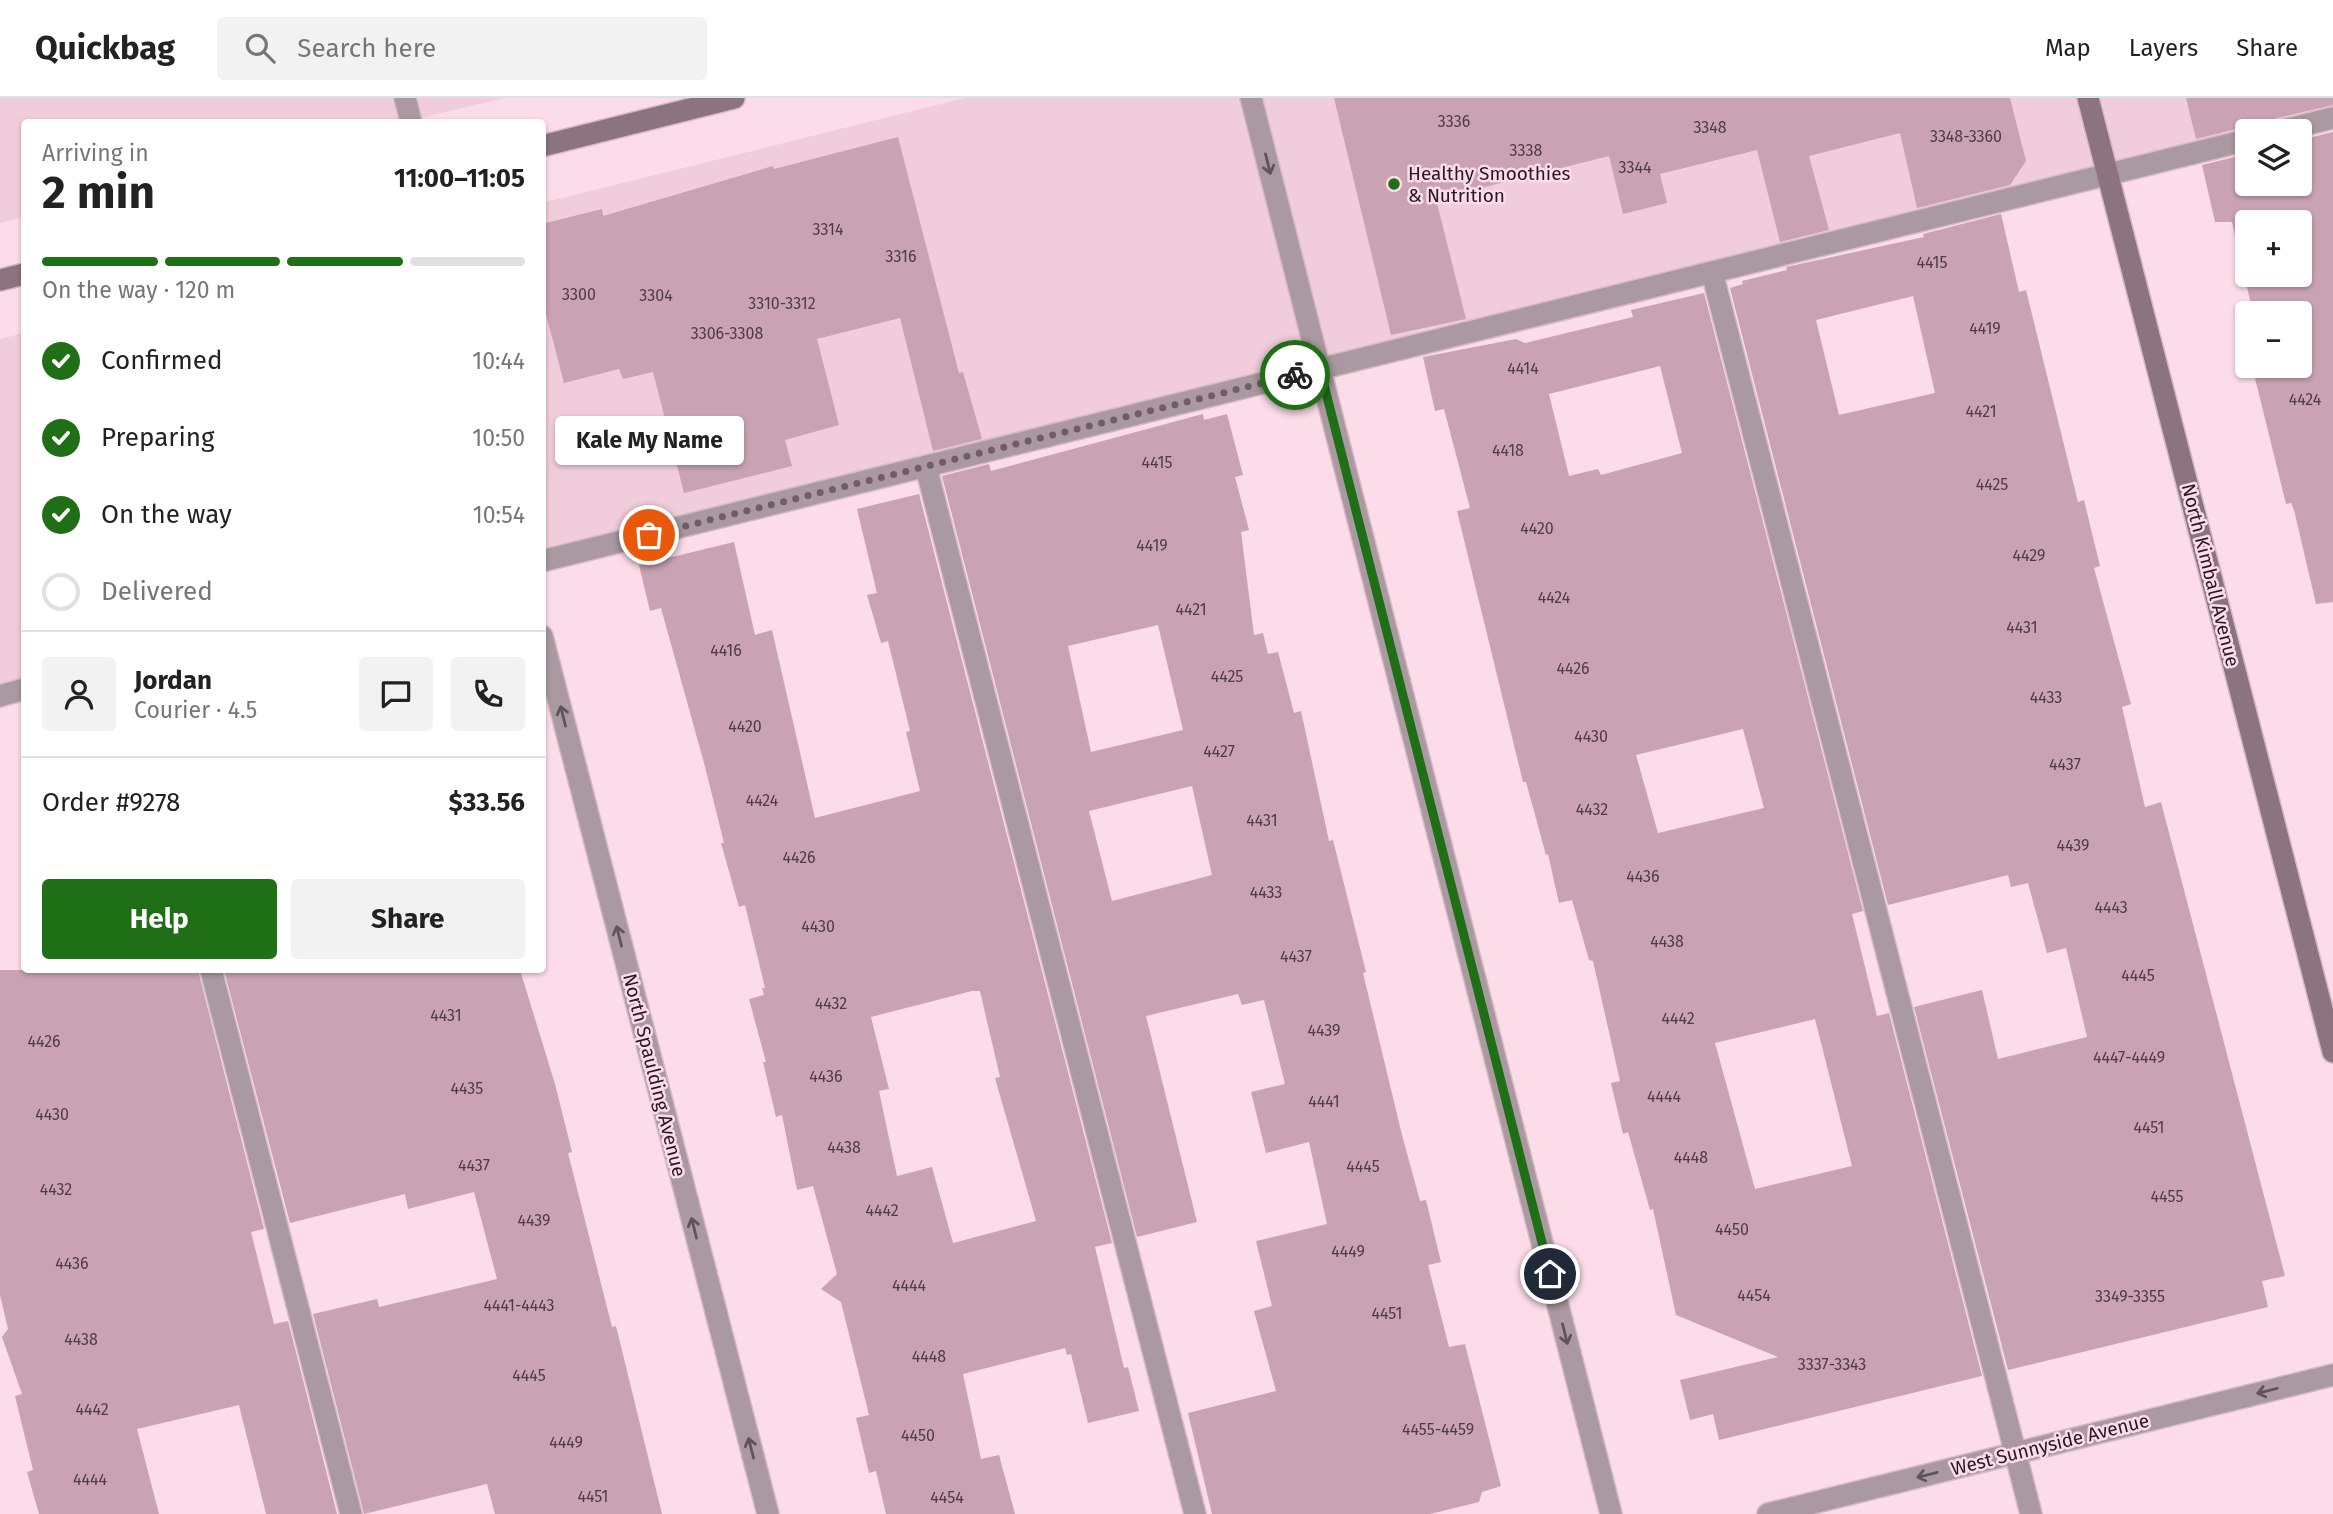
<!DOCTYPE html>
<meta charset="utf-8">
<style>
:root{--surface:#fff;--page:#f2f2f2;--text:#222;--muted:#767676;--line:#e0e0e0;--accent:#1f6f16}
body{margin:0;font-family:"Fira Sans",sans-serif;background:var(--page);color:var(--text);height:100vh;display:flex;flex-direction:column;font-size:26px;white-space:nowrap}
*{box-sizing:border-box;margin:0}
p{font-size:23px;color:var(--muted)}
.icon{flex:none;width:38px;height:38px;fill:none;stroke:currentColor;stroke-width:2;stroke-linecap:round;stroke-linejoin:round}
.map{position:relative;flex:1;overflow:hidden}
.sheet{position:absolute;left:21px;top:21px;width:525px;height:854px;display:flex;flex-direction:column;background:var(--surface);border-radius:7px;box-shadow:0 2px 5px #0004}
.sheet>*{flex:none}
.tools{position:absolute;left:2235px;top:21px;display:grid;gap:14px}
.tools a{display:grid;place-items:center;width:77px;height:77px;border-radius:7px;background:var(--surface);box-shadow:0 2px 5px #0004;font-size:35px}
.pin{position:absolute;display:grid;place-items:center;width:60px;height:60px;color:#fff;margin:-30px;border:4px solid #fff;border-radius:50%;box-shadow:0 2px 7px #0007}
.courier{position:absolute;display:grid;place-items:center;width:70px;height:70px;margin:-35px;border:5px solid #1f6f16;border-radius:50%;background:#fff;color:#222;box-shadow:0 2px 9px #0007}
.bubble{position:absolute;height:49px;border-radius:7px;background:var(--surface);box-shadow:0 2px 5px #0004;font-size:23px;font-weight:700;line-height:49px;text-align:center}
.summary em{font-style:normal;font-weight:700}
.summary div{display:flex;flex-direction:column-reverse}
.summary{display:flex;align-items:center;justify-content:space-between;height:119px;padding:0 21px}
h1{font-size:46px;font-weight:700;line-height:52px}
.bar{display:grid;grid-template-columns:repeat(4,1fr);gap:10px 7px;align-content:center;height:84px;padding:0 21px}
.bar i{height:9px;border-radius:5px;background:var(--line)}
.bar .on{background:var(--accent)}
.bar p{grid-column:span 4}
.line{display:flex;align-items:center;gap:18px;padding:0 21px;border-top:2px solid var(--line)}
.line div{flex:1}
.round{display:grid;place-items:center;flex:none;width:74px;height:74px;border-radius:7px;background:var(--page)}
ol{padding:0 21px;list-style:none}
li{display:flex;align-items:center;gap:21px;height:77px}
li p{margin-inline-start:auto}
li .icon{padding:7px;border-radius:50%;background:var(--accent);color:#fff;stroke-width:4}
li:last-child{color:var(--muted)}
li i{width:38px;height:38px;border:4px solid var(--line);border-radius:50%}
.action{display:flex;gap:14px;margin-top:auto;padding:14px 21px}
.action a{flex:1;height:80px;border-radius:7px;background:var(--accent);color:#fff;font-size:28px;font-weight:700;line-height:80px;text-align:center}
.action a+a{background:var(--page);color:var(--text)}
header{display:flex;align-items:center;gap:42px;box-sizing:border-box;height:98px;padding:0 35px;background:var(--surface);border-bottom:2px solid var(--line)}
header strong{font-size:33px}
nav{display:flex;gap:38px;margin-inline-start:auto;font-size:24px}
.search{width:490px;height:63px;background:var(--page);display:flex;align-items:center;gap:18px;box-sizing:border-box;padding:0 24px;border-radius:7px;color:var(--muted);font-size:26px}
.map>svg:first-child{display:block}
</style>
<header>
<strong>Quickbag</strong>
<div class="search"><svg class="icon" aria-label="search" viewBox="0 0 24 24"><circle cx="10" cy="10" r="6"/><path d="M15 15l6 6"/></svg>Search here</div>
<nav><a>Map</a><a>Layers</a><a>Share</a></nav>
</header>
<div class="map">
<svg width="2333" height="1416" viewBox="0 0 2333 1416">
<rect width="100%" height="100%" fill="#fcdce9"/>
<path fill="#f1ccdb" d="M0,0H504L405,24H24V119L0,125Z
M965,0H2333V28L2300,33H2247L543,467L542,105Z
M24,235V594L0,600V241Z"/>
<path fill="#c9a3b3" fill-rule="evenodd" d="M1334,0H2010L2026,63L2010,87L1917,110L1900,35L1809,58L1829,132L1780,144L1757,52L1660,76L1667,105L1623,116L1609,58L1436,101L1466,221L1391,237Z
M2186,0H2333V7L2277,20L2270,24L2267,33L2244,29L2196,41Z
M2333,34V504L2316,506L2294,412L2291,405L2286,406L2252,268H2300V215H2253L2232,124H2215L2202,67L2247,56V86H2300V42ZM2247,124H2300V177H2247Z
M898,39L959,275L963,274L982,341L933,353L900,220L817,241L839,327L785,342L792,368L684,395L653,274L623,281L619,271L564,285L542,201V126L602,111L603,118L773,68L774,71Z
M2001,116L2019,194L2026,192L2078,404L2084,402L2100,468L2094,470L2131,606L2122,609L2145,709L2161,704L2285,1178L2262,1183L2268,1209L2008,1272L1914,909L1982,892L1998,961L2087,939L2066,850L2047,855L2028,785L2011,789L2008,777L1888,807L1730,190L1743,186L1742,183L1787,172L1786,169L1924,139L1923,136ZM1913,198L1935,295L1839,317L1816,222Z
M1704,195L1863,813L1852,816L1877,918L1889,915L1982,1278L1719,1342L1713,1316L1690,1322L1680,1282L1778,1259L1676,1217L1653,1111L1650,1112L1628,1034L1623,1036L1611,985L1620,983L1593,863L1589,862L1572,802L1559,805L1548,756L1546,757L1526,684H1523L1457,413L1470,410L1444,311L1435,313L1423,259L1516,241L1525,245L1633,219L1631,212ZM1660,268L1682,355L1601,377L1598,371L1569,378L1549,296ZM1743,631L1764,710L1658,735L1636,657ZM1815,921L1852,1068L1755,1091L1715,945Z
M1203,316L1204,322L1227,316L1243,377L1235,379L1249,432L1241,434L1254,537L1263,535L1268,556L1278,554L1294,615L1301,613L1329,743L1333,742L1366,874L1363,875L1402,1037L1420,1103L1426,1102L1441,1164L1428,1167L1449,1249L1465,1246L1501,1388L1482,1394L1479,1404L1430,1416H1212L1188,1315L1276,1293L1254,1213L1272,1208L1256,1143L1327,1126L1309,1044L1266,1055L1251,994L1285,986L1264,902L1242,907L1238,896L1146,918L1197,1124L1137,1139L942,378L989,366L991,373ZM1158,527L1183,632L1091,654L1068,548ZM1192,688L1212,777L1112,803L1089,713Z
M919,396L1112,1145L1095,1149L1124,1270L1128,1269L1139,1313L1088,1325L1071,1256L1067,1257L1065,1250L963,1276L981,1361L999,1357L1015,1416H886L876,1373L869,1375L856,1320L869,1317L841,1204L821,1191L837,1176L813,1088L797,1092L782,1017L776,1019L763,964H766L749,901L764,897L762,890H765L745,807L739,809L721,745H724L704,665L661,510L650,513L639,467L734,444L755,537L772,532L815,720L920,693L906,634L910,633L888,543L881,545L867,497L877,495L857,411ZM972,893H980L1000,979L995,980L1036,1123L953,1145L932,1069L897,1078L879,993L889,991L871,919Z
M0,872H198L264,1131L251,1134L274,1226L288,1223L337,1416H266L239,1307L137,1331L159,1416H39L27,1374L33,1372L15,1298L22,1296L2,1239L8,1231L0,1197Z
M224,872H520L555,986L572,1054L568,1055L612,1229L616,1228L662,1416H495L487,1386L364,1416L313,1216L377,1201L379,1209L497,1181L474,1094L408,1111L405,1096L290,1125Z"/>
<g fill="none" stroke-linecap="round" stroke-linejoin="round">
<defs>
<path id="lane" d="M2280,33L2333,20
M1712,174L2031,1416
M926,369L1195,1416
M542,463L2247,42
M0,598L24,591
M211,872L351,1416"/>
<path id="street" d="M405,0L411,24
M1251,0L1611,1416
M542,538L768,1416
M1768,1416L2333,1277"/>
<path id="secondary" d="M2088,0L2333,954
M542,48L734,0
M0,182L24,176"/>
</defs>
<use href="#lane" stroke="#d6b9c5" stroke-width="24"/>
<use href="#street" stroke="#d6b9c5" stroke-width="24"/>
<use href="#secondary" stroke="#d6b9c5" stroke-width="24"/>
<use href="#lane" stroke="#aa99a0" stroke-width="21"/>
<use href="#street" stroke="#aa99a0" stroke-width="21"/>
<use href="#secondary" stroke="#8c747f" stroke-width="21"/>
</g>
<defs><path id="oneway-shaft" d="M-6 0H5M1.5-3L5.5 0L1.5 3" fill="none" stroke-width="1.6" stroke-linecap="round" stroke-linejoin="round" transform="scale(1.75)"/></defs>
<g stroke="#625359">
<use href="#oneway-shaft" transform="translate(1268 66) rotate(76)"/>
<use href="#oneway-shaft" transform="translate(563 618) rotate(-104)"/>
<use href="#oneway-shaft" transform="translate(619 838) rotate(-104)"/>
<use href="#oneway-shaft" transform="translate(694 1130) rotate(-104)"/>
<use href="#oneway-shaft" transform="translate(1565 1236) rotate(76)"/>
<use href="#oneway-shaft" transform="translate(2267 1293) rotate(166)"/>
<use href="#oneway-shaft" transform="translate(751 1350) rotate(-104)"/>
<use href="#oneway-shaft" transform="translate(1927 1377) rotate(166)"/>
</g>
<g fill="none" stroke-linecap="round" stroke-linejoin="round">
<path stroke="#725d66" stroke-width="7" stroke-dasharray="0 12.6" d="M649,437L1295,277"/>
<path stroke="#1f6f16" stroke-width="9" d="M1295,277L1320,271L1550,1176"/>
</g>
<circle fill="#1f6f16" stroke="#fcdce9" stroke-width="2.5" cx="1394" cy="86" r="7"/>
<g text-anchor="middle" stroke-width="5" stroke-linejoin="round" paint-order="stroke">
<g font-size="16" fill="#503c44">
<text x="1454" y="29">3336</text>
<text x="1710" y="35">3348</text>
<text x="1966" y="44">3348-3360</text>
<text x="1526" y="58">3338</text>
<text x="1635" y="75">3344</text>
<text x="828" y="137">3314</text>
<text x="901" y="164">3316</text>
<text x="1932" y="170">4415</text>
<text x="579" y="202">3300</text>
<text x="656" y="203">3304</text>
<text x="782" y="211">3310-3312</text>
<text x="1985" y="236">4419</text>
<text x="727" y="241">3306-3308</text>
<text x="1523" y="276">4414</text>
<text x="2305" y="307">4424</text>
<text x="1981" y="319">4421</text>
<text x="1508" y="358">4418</text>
<text x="1157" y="370">4415</text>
<text x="1992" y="392">4425</text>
<text x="1537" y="436">4420</text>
<text x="1152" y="453">4419</text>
<text x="2029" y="463">4429</text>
<text x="1554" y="505">4424</text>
<text x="1191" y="517">4421</text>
<text x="2022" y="535">4431</text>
<text x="726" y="558">4416</text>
<text x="1573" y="576">4426</text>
<text x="1227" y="584">4425</text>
<text x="2046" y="605">4433</text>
<text x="745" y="634">4420</text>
<text x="1591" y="644">4430</text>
<text x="1219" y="659">4427</text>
<text x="2065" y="672">4437</text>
<text x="762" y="708">4424</text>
<text x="1592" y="717">4432</text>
<text x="1262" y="728">4431</text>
<text x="2073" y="753">4439</text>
<text x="799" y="765">4426</text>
<text x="1643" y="784">4436</text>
<text x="1266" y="800">4433</text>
<text x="2111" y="815">4443</text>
<text x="818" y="834">4430</text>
<text x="1667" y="849">4438</text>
<text x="1296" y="864">4437</text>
<text x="2138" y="883">4445</text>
<text x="831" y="911">4432</text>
<text x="446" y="923">4431</text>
<text x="1678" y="926">4442</text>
<text x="1324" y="938">4439</text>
<text x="44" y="949">4426</text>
<text x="2129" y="965">4447-4449</text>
<text x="826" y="984">4436</text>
<text x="467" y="996">4435</text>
<text x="1664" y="1004">4444</text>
<text x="1324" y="1009">4441</text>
<text x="52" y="1022">4430</text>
<text x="2149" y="1035">4451</text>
<text x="844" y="1055">4438</text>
<text x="1691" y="1065">4448</text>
<text x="474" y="1073">4437</text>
<text x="1363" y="1074">4445</text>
<text x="56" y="1097">4432</text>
<text x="2167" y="1104">4455</text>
<text x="882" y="1118">4442</text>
<text x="534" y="1128">4439</text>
<text x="1732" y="1137">4450</text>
<text x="1348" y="1159">4449</text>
<text x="72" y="1171">4436</text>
<text x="909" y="1193">4444</text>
<text x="1754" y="1203">4454</text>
<text x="2130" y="1204">3349-3355</text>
<text x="519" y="1213">4441-4443</text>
<text x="1387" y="1221">4451</text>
<text x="81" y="1247">4438</text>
<text x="929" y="1264">4448</text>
<text x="1832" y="1272">3337-3343</text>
<text x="529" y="1283">4445</text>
<text x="92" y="1317">4442</text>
<text x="1438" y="1337">4455-4459</text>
<text x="918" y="1343">4450</text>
<text x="566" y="1350">4449</text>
<text x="90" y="1387">4444</text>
<text x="593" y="1404">4451</text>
<text x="947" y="1405">4454</text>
</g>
<g font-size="19" fill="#27191f" stroke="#fcdce9" text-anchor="start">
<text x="1408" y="82">Healthy Smoothies<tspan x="1408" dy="22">&amp; Nutrition</tspan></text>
</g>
<g font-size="19" fill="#27191f" stroke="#fcdce9">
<text transform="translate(2211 477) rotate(76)" y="7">North Kimball Avenue</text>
<text transform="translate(655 977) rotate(76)" y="7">North Spaulding Avenue</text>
<text transform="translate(2050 1346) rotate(-14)" y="7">West Sunnyside Avenue</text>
</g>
</g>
</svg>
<div class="tools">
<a><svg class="icon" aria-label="layers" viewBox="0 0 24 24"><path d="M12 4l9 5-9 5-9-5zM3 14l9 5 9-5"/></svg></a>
<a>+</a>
<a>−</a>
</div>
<div class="pin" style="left:649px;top:437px;background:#ea580c"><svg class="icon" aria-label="bag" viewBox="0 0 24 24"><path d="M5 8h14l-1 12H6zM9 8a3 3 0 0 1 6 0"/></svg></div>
<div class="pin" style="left:1550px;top:1176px;background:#1f2937"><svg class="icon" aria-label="home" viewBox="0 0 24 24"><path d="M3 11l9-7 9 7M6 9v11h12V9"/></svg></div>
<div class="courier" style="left:1295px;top:277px"><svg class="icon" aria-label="bike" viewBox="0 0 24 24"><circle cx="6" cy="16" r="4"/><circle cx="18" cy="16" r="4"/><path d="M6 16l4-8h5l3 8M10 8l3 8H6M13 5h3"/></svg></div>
<div class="bubble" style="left:555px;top:318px;width:189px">Kale My Name</div>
<section class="sheet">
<div class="summary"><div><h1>2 min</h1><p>Arriving in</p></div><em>11:00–11:05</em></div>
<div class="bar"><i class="on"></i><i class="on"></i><i class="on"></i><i></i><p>On the way · 120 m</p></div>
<ol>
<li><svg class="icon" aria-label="check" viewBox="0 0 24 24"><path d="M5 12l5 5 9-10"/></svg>Confirmed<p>10:44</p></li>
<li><svg class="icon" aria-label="check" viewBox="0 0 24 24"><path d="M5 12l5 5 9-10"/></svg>Preparing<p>10:50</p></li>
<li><svg class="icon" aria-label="check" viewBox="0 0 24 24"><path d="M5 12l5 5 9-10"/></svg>On the way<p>10:54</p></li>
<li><i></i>Delivered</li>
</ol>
<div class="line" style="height:126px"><a class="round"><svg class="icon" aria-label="person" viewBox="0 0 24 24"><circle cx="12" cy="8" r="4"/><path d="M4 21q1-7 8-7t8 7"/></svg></a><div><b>Jordan</b><p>Courier · 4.5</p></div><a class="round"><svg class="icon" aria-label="chat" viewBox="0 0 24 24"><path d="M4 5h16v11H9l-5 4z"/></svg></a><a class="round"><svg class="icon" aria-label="phone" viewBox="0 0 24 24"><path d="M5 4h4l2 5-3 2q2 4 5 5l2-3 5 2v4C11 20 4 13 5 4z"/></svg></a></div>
<div class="line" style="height:91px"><div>Order #9278</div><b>$33.56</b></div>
<div class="action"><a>Help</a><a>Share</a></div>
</section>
</div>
